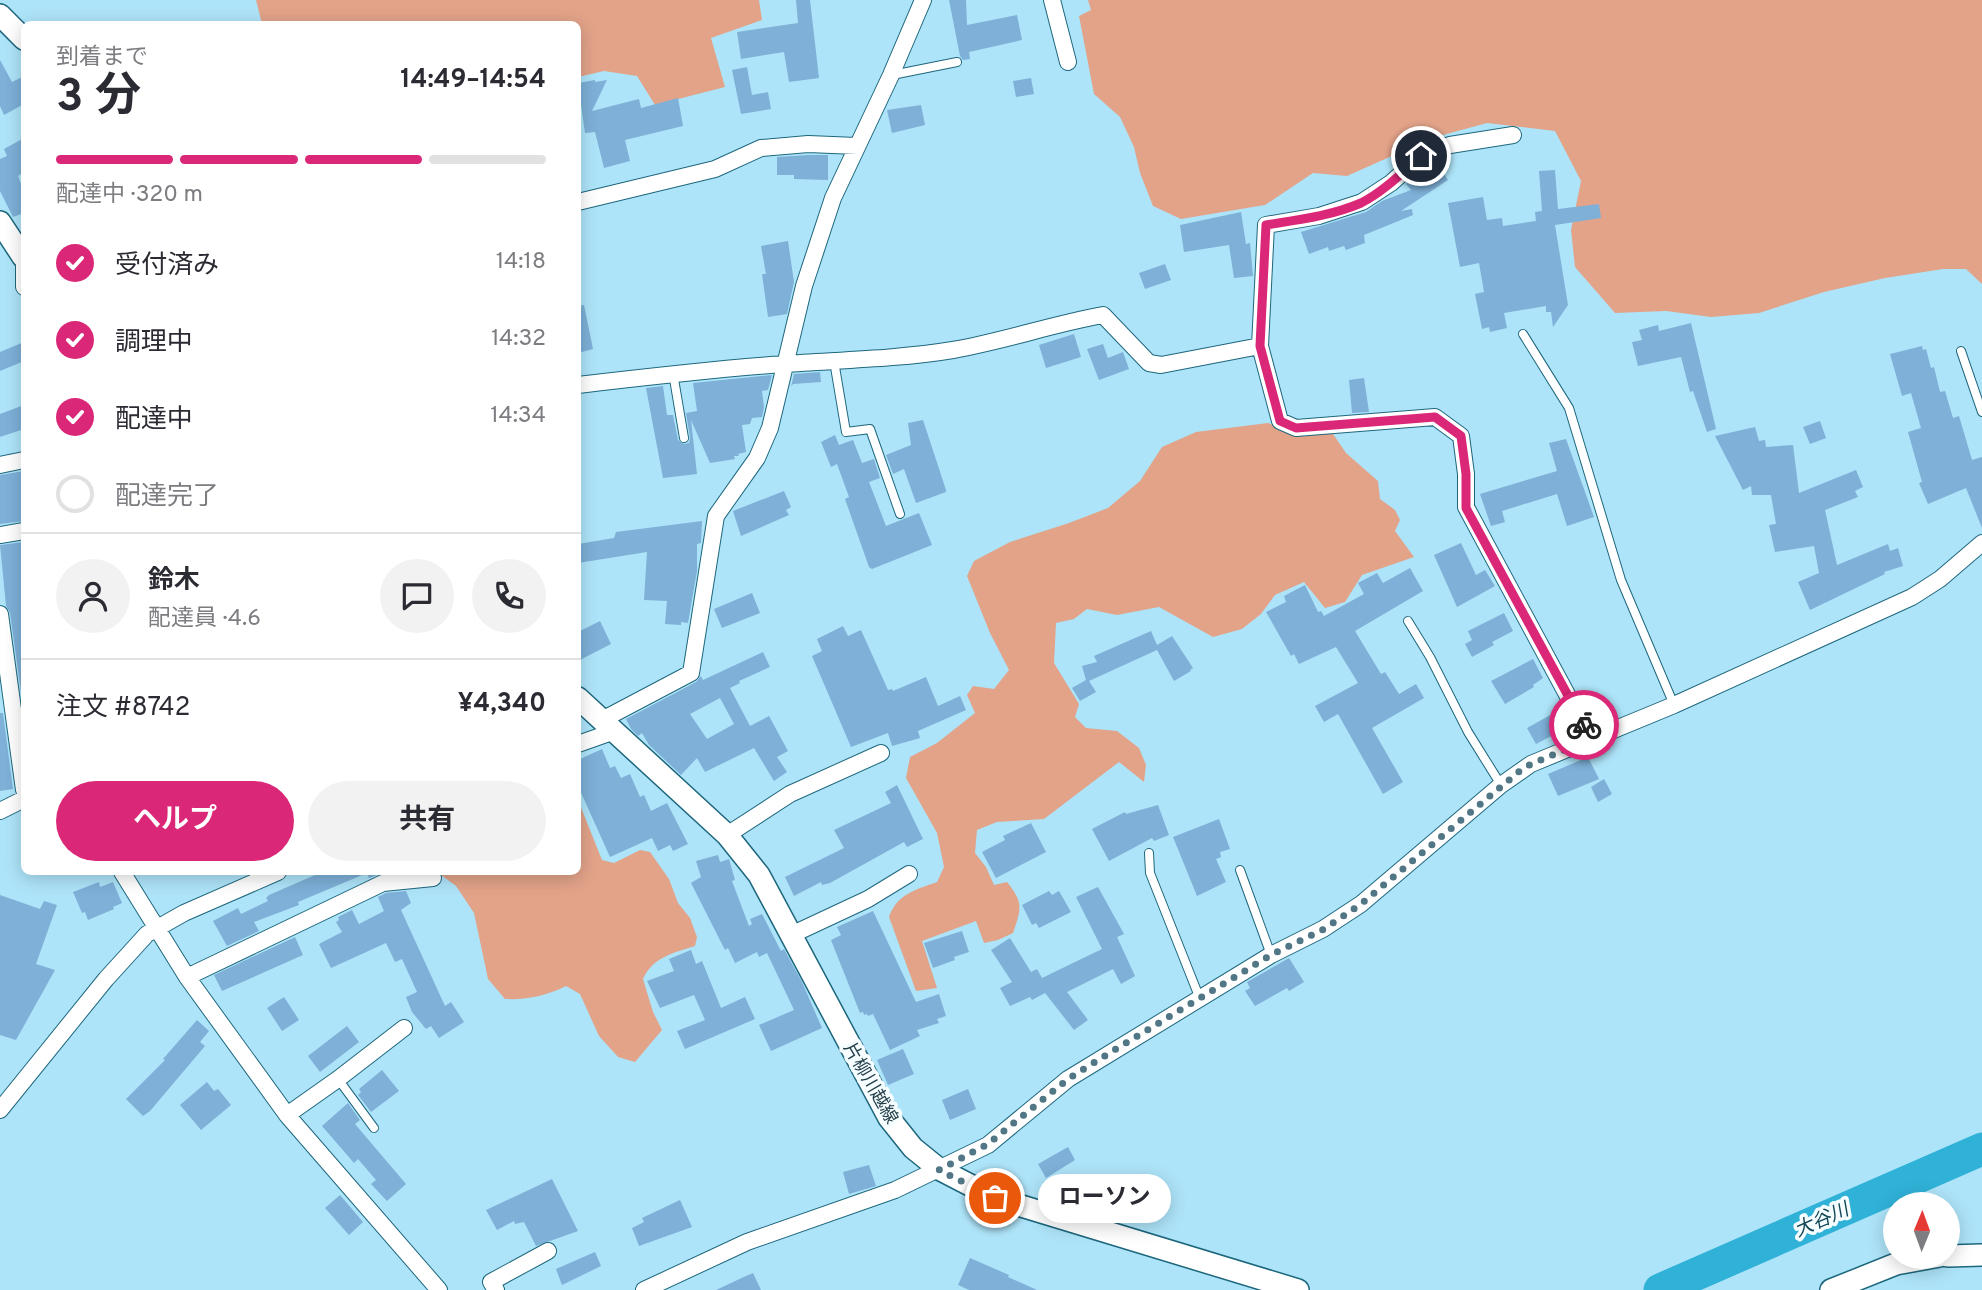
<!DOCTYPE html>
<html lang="ja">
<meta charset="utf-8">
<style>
:root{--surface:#fff;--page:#f2f2f3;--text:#2b2b33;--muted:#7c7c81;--line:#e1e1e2;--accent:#db2777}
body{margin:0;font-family:Overpass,"Noto Sans JP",sans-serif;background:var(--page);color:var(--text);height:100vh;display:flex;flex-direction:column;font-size:26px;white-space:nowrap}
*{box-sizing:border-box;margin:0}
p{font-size:23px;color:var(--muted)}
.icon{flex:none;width:38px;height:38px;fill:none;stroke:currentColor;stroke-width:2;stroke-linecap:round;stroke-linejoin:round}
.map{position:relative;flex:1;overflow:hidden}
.drawer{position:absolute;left:21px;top:21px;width:560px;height:854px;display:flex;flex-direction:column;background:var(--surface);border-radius:10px;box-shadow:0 4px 18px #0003}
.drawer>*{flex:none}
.needle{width:46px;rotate:1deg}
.tools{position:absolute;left:1883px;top:1192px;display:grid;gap:14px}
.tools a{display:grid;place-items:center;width:77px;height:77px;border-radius:50%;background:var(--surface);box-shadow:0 4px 18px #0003;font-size:35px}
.pin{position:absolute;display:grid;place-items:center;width:60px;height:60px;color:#fff;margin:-30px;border:4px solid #fff;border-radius:50%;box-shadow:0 2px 7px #0007}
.courier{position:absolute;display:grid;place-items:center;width:70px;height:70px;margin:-35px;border:5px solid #db2777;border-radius:50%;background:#fff;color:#222;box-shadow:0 2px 9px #0007}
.bubble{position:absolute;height:49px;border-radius:24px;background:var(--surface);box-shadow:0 4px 18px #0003;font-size:23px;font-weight:700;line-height:49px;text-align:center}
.summary em{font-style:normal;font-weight:700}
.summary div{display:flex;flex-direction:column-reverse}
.summary{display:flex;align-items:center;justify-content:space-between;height:119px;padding:0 35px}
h1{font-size:46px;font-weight:700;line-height:52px}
.bar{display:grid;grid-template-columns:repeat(4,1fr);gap:10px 7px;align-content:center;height:84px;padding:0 35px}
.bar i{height:9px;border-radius:5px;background:var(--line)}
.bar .on{background:var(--accent)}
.bar p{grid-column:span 4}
.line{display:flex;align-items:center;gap:18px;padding:0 35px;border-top:2px solid var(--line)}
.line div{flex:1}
.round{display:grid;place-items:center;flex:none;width:74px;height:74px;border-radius:37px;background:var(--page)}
ol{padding:0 35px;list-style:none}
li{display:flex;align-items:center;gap:21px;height:77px}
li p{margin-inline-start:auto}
li .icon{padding:7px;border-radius:50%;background:var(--accent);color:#fff;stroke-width:4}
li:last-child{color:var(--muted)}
li i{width:38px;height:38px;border:4px solid var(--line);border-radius:50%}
.button{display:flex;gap:14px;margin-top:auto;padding:14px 35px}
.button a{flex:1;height:80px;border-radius:42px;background:var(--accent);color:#fff;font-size:28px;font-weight:700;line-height:80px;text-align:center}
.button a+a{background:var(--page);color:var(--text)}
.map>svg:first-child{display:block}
</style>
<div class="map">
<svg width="1982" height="1290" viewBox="0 0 1982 1290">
<rect width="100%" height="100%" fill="#aee4f9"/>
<path fill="#e2a389" d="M256,0H759L762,20L711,38L725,87L655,105L637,76L604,71L578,77V24H262Z
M1088,0H1982V284L1966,269H1943L1885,278L1824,292L1759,313L1711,317L1666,311L1615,313L1575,267L1571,230L1581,181L1555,131L1487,123L1432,138L1347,176L1313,173L1265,205L1181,219L1153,206L1140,173L1134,147L1120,117L1094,94L1079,16L1091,10Z
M1268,423L1299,435L1331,431L1346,453L1378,481L1380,499L1395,510L1400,520L1395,531L1414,557L1362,575L1345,602L1325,608L1304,582L1275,595L1261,614L1242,629L1213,637L1159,607L1117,615L1087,609L1074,619L1056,623L1054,663L1079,704L1075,717L1086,728L1117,731L1139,748L1146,765L1144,782L1119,762L1044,819L997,822L977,830L975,853L986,867L994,885L1007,882C1024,903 1021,909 1013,933L998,940L984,943L976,921L922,941L937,988L916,991L889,917C897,894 915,890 937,882L944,867L937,833L906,778L910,757L937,743L975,713L967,695L973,686L994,689L1009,670L990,633L967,576L974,561L1010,542L1069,523L1108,508L1140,481L1162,447L1196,432Z
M578,800L602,860L614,863L640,850L650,852L669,879L678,903L690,918L697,937L695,946C673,953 653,957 643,979L653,1012L662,1030L635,1062L618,1057L599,1036L580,994L566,986C546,996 527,1000 505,999L488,979L474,913L456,886L437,872H578Z"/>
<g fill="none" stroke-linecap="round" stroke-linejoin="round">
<path stroke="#30b2d8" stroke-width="33" d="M1660,1290L1982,1149"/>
</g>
<path fill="#7eb0d8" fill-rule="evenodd" d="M796,0H810L819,78L789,82L784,52L741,59L737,32L798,23Z
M949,0H966L967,25L1017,15L1022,40L969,52L970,59L963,60L960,56Z
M0,60L12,82L24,76V104L4,115L0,106Z
M747,67L752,95L768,92L771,109L741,114L732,70Z
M1031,78L1034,94L1016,97L1013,81Z
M595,80V82L607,80L592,111L639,99L641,108L678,98L683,126L625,140L630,161L604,168L595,132L585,133L578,83Z
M921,105L925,125L892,133L887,110Z
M24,138V172L18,176L24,192V213L13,217L0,191V159L7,156L4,149Z
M808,155H828V180L794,179V175H777V157Z
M1436,162L1448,180L1401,211L1412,209L1413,215L1364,235L1365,243L1346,250L1344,246L1329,251L1328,247L1309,254L1301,232L1366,212L1382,201L1411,190L1406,184L1427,165Z
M1555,170L1558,209L1599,204L1601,218L1555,225L1568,305L1553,327L1551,312H1546V306L1504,313L1507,328L1490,332L1489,327L1482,329L1475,294L1484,292L1479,263L1460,267L1448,203L1483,197L1487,220L1502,218L1503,226L1536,221L1535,212L1542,211L1539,171Z
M1241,212L1246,244L1250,243L1253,276L1234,278L1229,245L1184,252L1180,225Z
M788,241L794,282L787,314L768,317L762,274H766L761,246Z
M1165,264L1171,280L1145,289L1139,273Z
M584,305L593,349L578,353V306Z
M1691,323L1716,429L1707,432L1693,391L1690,392L1681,357L1638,366L1632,342L1642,340L1639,330L1658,325L1659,331Z
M1074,334L1081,357L1046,368L1039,345Z
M24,342V361L0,371V352Z
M1103,344L1108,358L1123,352L1129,369L1099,380L1087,349Z
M1922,346L1923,350L1926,349L1931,368L1934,367L1940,392L1945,391L1953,418L1959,416L1972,460L1982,457V528L1966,488L1928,504L1919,483L1922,482L1908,432L1921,428L1911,393L1902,396L1890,354Z
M820,372L821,382L793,384L791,387L794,374Z
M772,375L768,390L762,391L764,407L762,417L752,418L750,424L742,425L746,452L738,454L739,456H734L735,459L710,463L691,420L697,474L663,478L646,388L663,386L667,415H673L678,440L684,444L689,443L690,438L686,413L697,411L693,383Z
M1364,378L1369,412L1352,413L1349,380Z
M24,405V429L0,437V414Z
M923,420L946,490V492L916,503L904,469L893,474L886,455L911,445L908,423Z
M1820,421L1826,438L1810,444L1803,427Z
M1755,427L1759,441L1765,440L1766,447L1793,445L1799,493L1856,470L1863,487L1855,491L1858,497L1825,510L1837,565L1888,544L1890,551L1898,548L1903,566L1884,572L1885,574L1810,610L1798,582L1819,573L1814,546L1775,552L1769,525L1776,524L1771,495H1752L1751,486L1743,490L1715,436Z
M835,435L839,445L853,440L862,463L874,459L880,478L869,482L886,526L919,513L932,545L872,569L869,567L845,499L849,497L837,464L831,467L821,442Z
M1566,439L1594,517L1567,526L1557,494L1502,511L1505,522L1491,526L1480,494L1557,471L1549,443Z
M24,471V521L0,524V475Z
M784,491L791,507L786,510L789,515L741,536L733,511Z
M702,521L701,543L697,544V571L688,623L681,622V625L665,624L667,601L644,600L647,552L578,563V544L614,538L616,532Z
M24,542V691L21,692L10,613L6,606L0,545Z
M1461,543L1476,575L1485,570L1495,586L1457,607L1434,555Z
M1410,568L1423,591L1355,631L1381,674L1385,672L1399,694L1416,684L1424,698L1372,728L1403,782L1383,794L1338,714L1324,722L1315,706L1358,683L1336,647L1299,664L1294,654L1291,656L1266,612L1286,602L1284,596L1305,585L1318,612L1321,611L1324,616L1364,594L1358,583L1377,573L1383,583Z
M752,593L760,613L722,628L714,609Z
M1504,613L1513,631L1492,642L1494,645L1472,657L1465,644L1472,640L1468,631Z
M600,621L611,644L578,661V632Z
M843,626L848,636L861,630L888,690L892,689L893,691L926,677L938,706L960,696L966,710L918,731L920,738L892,746L888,733L851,747L812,656L822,651L817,639Z
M1151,631L1157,645L1172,636L1193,668L1190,670L1191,671L1174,681L1157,650L1089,681L1096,692L1080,701L1072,688L1086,680L1082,666L1097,662L1094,656Z
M763,652L770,667L739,681L740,683L730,688L750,726L769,716L788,751L777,757L787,772L774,781L754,748L705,772L697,758L681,775L649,745L642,733L638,736L631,729L626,719L696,682L701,676L703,680ZM720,698L734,724L707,739L690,714Z
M1533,659L1543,678L1533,685L1534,687L1505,704L1491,681Z
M0,713H3L13,789L0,791Z
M1554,713L1563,730L1536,744L1527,728Z
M602,749L610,768L615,766L621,778L630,774L640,797L644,795L651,811L667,803L688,844L673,851L670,845L658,851L652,838L610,857L578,786V760Z
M1588,757L1599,779L1558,796L1548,774Z
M1604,779L1612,794L1598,802L1591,787Z
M897,785L923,839L907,847L904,842L830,883L822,885L821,882L794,896L785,877L844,848L834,830L891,803L885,792Z
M1158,805L1169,835L1154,841L1152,838L1109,861L1092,829L1125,812L1126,814Z
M1219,819L1230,849L1220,852L1221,857L1216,859L1226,882L1197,896L1173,837Z
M1031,823L1046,852L996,878L982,852L1005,840L1003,836Z
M718,855L720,862L729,859L735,880L732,881L749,926L752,924L750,919L762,914L781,951L784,949L802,982L822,1028L771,1051L759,1025L794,1010L767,953L759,957L757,952L735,963L728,948L725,950L691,883L701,877L696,861Z
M322,872H392L382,873L369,878L367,873L298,902L299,905L254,922L259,931L227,946L213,921L238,908L241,914L268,901L266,898L269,895Z
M99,882L100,887L113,882L122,903L113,907L114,909L88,920L85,912L82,913L73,892Z
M1098,887L1124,934L1117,937L1135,976L1121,984L1113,969L1067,992L1088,1020L1074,1030L1045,993L1032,1000L1030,997L1010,1006L1000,988L1012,982L991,950L1010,938L1031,972L1037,969L1042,978L1102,949L1076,897Z
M406,891L411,903L401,910L445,1006L451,1002L464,1022L439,1038L431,1026L426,1029L412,1012L406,997L417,992L402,959L395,962L386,943L331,968L319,944L342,932L336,922L339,920L338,917L352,910L359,924L384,911L378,897L386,893Z
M1049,891L1052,895L1059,891L1071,912L1039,928L1036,923L1032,925L1022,905Z
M0,895L40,909L44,901L57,905L36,964L55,970L16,1040L0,1035Z
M873,911L916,1002L939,994L946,1016L937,1019L939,1023L917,1030L920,1036L890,1050L873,1014L868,1016L867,1014L864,1015L863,1012L860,1013L831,940L841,935L837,927Z
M962,931L969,952L954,957L955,960L933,968L924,943Z
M295,937L303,955L222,991L214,975Z
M691,950L696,964L702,961L721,1008L745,997L755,1019L685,1049L677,1031L705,1020L694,995L660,1008L647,981L674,971L669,959Z
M1289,958L1304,982L1289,991L1287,988L1255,1006L1245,991L1250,988L1247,982Z
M284,997L299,1020L282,1031L267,1008Z
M197,1020L209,1031L200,1042L205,1046L150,1111L143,1116L126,1099L165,1060L163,1059Z
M347,1026L359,1042L320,1072L308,1056Z
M903,1049L914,1074L888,1085L877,1060Z
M382,1070L399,1091L371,1112L358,1095L361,1092L359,1089Z
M207,1082L214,1091L218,1089L231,1105L201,1130L180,1105Z
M968,1089L976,1109L950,1120L942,1100Z
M348,1103L360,1120L355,1124L406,1184L387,1201L371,1184L376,1180L358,1159L354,1163L322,1126Z
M1068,1147L1075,1160L1046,1178L1038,1164Z
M869,1165L876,1186L849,1194L843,1172Z
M552,1179L578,1231L536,1246L524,1222L515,1224L514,1221L497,1230L486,1210Z
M340,1195L363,1222L349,1235L325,1208Z
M680,1200L692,1227L639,1246L632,1228L644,1222L642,1218Z
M595,1252L601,1266L562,1285L556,1269Z
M970,1258L1009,1275L1008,1277L1037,1290H969L958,1285Z
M753,1273L761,1290H716L746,1276Z"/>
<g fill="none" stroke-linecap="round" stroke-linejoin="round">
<defs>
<path id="lane" d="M892,75L957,62
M1523,334L1569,408L1621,580L1674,705
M1961,351L1982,412
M834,361L846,432L870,429L900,514
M673,373L684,438
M1408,621L1430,657L1468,732L1501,785
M1149,853L1150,873L1200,999
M1240,870L1271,955
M338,1079L374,1128"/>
<path id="street" d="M1052,0L1068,62
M578,202L715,169L761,148L808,144L857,146
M24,255V287
M1260,346L1266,225L1319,216L1362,202L1391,183L1421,156L1450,145L1513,135
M578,385C646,377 715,369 784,364C840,360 898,359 953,350C1004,341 1053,324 1103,315L1149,363L1161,365L1260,346L1280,421L1296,428L1435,417L1461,436L1466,474V507L1591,739
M0,465L24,460
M0,535L24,531
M0,614L24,790
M600,721L691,673L716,516L757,458L770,428L804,286L833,198L891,75L923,0
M578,744L612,732
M0,811L24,799
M727,835L790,794L881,753
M122,872L187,977L287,1115L439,1290
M791,935L868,899L909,874
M187,977L383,883L433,878L430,872
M0,1110L106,979L147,934L184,913L278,872
M287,1115L338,1079L404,1028
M496,1290L491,1282L548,1251
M644,1290L747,1242L895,1190L988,1145L1068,1079L1271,955L1323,929L1361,904L1501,785L1531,764L1674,705L1912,597L1940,579L1982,543"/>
<path id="secondary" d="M0,15L24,39
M0,222L23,257
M578,698L727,835L759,875L889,1118L913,1148L939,1169L995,1198L1298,1290
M1948,1256L1982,1255
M1831,1290L1896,1264L1940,1256"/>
</defs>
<use href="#lane" stroke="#1d677d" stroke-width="10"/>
<use href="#street" stroke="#1d677d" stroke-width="18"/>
<use href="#secondary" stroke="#1d677d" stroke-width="24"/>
<use href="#lane" stroke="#fff" stroke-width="8"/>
<use href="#street" stroke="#fff" stroke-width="16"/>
<use href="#secondary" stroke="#fff" stroke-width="21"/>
</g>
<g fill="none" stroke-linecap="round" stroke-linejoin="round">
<path stroke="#517685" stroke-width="7" stroke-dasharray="0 12.6" d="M995,1198L939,1170L988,1144L1068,1079L1111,1052L1271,955L1324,929L1361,904L1521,770L1531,764L1591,739L1584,725"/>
<path stroke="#db2777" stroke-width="9" d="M1421,156C1403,172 1383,192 1361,203C1331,216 1297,220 1266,225L1260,346L1280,421L1296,428L1435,417L1461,436L1466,474V508L1584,725"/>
</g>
<g text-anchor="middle" stroke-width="7" stroke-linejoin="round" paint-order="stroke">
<g font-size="18" fill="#1f3b46" stroke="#f6fdff">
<text transform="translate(871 1083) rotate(60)" y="6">片柳川越線</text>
</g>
<g font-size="19" font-style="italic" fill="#114656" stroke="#f6fdff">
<text transform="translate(1821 1219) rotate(-24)" y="7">大谷川</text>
</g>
</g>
</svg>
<div class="tools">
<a><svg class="needle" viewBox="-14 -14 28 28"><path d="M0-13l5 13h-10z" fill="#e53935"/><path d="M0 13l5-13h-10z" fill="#7c7c81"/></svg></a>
</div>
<div class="pin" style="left:995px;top:1198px;background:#ea580c"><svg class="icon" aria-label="bag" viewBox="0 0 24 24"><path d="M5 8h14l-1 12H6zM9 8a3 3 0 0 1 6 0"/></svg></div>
<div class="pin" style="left:1421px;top:156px;background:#1f2937"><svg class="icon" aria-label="home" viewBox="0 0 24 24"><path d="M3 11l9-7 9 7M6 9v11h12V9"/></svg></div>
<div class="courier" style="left:1584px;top:725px"><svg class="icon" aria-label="bike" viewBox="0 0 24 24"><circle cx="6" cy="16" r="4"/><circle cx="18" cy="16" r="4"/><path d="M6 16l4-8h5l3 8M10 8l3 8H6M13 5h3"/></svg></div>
<div class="bubble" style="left:1038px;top:1174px;width:133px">ローソン</div>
<section class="drawer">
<div class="summary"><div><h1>3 分</h1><p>到着まで</p></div><em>14:49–14:54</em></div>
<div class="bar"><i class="on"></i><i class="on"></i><i class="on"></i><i></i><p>配達中 · 320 m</p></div>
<ol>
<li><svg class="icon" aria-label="check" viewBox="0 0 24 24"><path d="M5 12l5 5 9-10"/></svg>受付済み<p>14:18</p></li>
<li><svg class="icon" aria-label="check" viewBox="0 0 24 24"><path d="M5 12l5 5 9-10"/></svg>調理中<p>14:32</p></li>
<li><svg class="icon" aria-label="check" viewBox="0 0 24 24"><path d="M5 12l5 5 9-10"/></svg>配達中<p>14:34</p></li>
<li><i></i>配達完了</li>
</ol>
<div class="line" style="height:126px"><a class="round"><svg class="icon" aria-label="person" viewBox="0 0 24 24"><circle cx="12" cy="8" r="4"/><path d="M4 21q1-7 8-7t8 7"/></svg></a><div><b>鈴木</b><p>配達員 · 4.6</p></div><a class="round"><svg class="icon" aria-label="chat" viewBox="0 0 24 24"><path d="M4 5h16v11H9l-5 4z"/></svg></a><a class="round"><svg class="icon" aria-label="phone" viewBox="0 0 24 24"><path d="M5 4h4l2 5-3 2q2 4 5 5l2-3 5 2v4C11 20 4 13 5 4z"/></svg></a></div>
<div class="line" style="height:91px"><div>注文 #8742</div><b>¥4,340</b></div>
<div class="button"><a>ヘルプ</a><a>共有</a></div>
</section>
</div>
